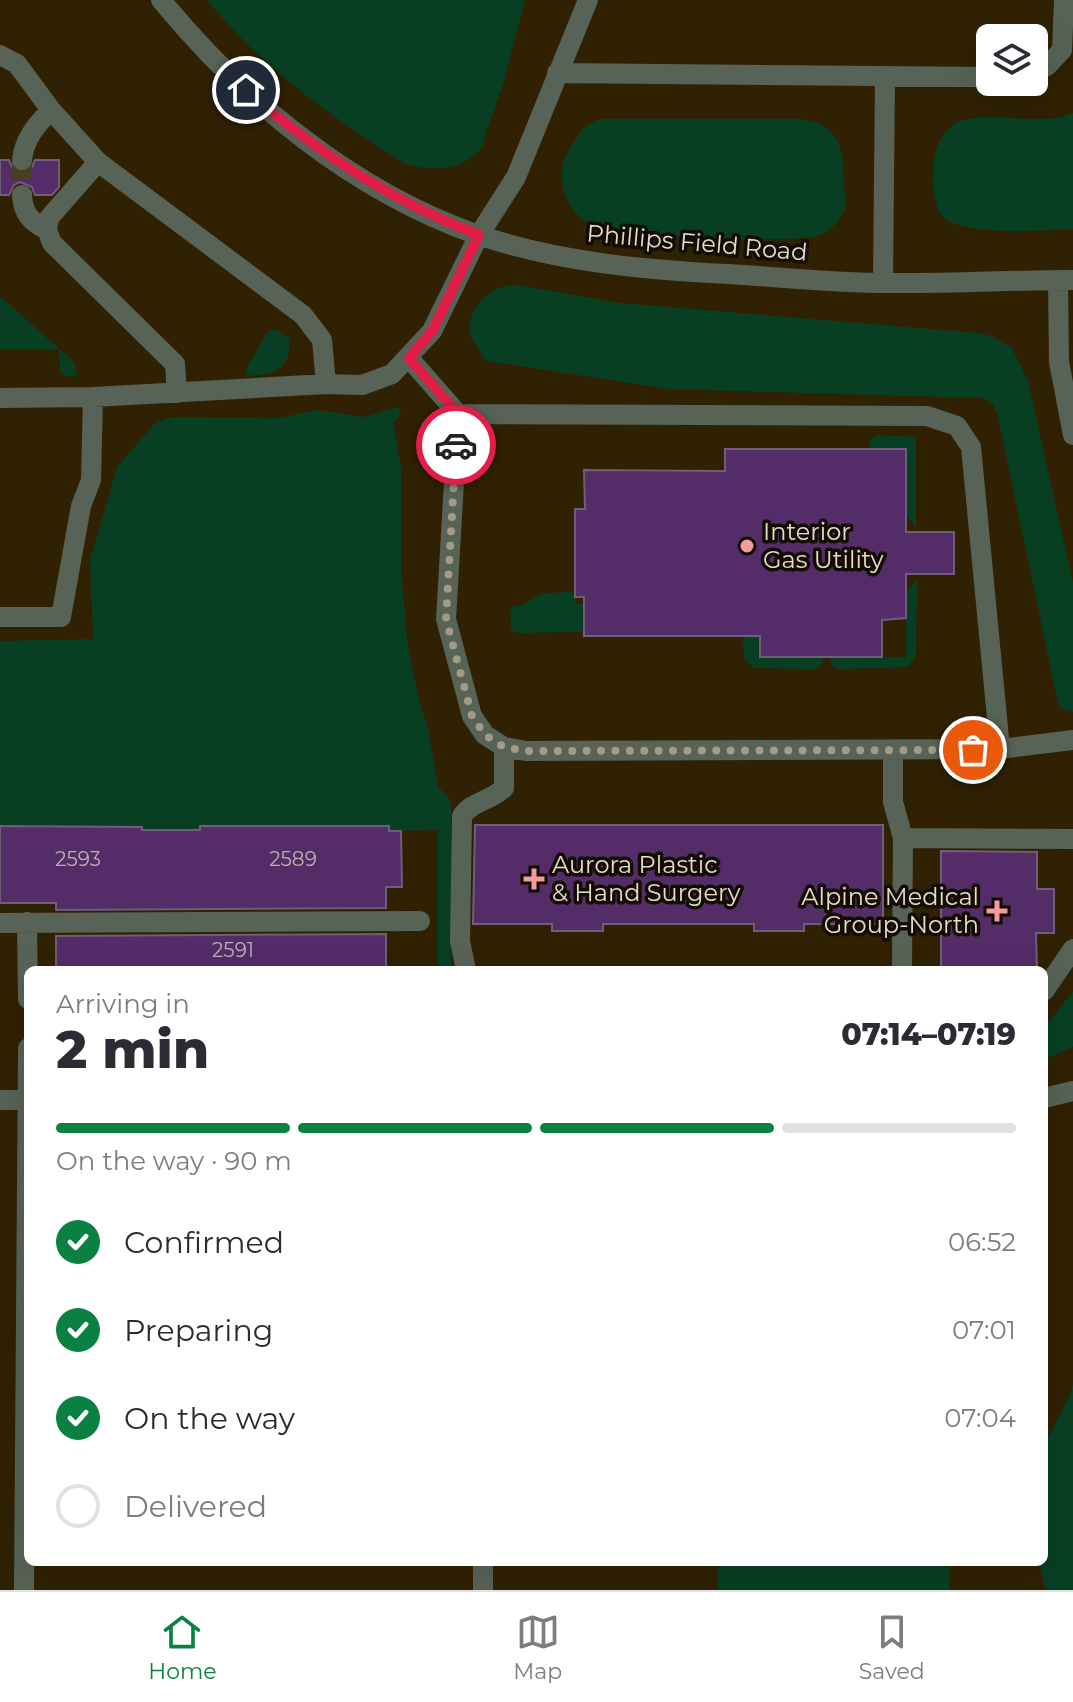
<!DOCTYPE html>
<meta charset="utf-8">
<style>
:root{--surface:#fff;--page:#f7f7f7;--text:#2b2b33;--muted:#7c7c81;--line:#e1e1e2;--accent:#0b8043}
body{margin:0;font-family:Montserrat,sans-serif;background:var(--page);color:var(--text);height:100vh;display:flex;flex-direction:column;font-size:30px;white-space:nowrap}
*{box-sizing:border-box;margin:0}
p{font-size:26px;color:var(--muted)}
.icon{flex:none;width:44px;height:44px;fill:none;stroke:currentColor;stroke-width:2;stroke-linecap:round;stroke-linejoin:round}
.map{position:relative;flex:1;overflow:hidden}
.details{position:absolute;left:24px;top:966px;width:1024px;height:600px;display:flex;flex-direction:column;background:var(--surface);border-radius:12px;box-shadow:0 8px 32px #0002}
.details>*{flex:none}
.fabs{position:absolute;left:976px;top:24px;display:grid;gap:16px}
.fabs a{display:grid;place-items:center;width:72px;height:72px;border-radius:12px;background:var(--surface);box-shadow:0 8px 32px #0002;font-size:40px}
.pin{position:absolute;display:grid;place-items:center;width:68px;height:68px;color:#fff;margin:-34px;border:4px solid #fff;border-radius:50%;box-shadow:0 2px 8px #0007}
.courier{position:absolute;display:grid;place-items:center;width:80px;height:80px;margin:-40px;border:6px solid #e11d48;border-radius:50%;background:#fff;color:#222;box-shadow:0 2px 10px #0007}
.headline em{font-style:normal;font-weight:800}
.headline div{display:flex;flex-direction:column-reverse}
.headline{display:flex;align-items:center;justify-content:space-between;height:136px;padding:0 32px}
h1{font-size:52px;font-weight:800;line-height:60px}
.bar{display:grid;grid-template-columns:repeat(4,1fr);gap:12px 8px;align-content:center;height:96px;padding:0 32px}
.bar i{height:10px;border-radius:6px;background:var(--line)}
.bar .active{background:var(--accent)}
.bar p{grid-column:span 4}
ol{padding:0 32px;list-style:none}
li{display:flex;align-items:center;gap:24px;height:88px}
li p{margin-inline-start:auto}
li .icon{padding:8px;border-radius:50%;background:var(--accent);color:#fff;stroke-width:4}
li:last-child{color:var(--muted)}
li i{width:44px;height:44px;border:4px solid var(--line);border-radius:50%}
.dock{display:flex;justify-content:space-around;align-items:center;height:112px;border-top:2px solid var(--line);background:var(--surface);font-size:22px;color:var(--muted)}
.dock a{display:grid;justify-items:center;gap:4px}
.dock .active{color:var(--accent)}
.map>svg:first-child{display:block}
</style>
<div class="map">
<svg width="1073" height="1590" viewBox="0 0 1073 1590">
<rect width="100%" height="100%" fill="#302103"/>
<path fill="#083f23" d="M207,0H525L503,85L485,135L484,145C465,171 434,172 406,164C332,118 262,68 207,0Z
M1073,113V229C1046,230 959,237 942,216C932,202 933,178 934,162C935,147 944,129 958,122C990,109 1038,128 1073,113Z
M603,119H800C842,124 843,150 844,186C844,190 846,193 846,197C849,212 833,230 820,235C798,245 619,236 595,226C565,215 553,176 569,150C578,135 584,122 603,119Z
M518,285L619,303L978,333L992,336L1012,348L1028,381L1073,583V712L1060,708L1058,703L998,417L993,404L983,398L669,389L486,361L470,336C467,306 489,285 518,285Z
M0,296L75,363L77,377L64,375L60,371L59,349H0Z
M271,330H278L289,338C293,368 272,378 247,375L245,371L266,334Z
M397,407L402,415L393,422L401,467V569L407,640L419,700L428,728L438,787L449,797L451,806V970H438V830L389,831L388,826H201L200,830L142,831L141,827L0,826V641L93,639L90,560L117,467L153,425L167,418L177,417L279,418L316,410L365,417Z
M876,435L916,437V528L906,515L869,449L870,440Z
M917,578L916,655L908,667L839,669L832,665L830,657H906V592Z
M575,592L576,604H584V632L516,633L511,629L510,612L514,606L522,605L543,593Z
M743,636H760V657H823L822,664L815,669L754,668L744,658Z
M1073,991V1047L1044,1060V1028Z
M1073,1383V1590H1045L1039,1562H1044V1445L1070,1395Z
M718,1562H950L949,1590H718Z"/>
<path fill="#532c68" stroke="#6f5d7a" stroke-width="2" d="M0,160H9L13,169L21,173L31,169L35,160H59V187L52,195H35L32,187L20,182L14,185L9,195H0Z
M725,449H906V532H954V574H906V618L882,620V657H760V636H584V597H575V509H585L584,470L725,471Z
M475,825H883V924H804V931H754V924H603V931H552V924H473Z
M0,826L142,827V830H200V826H389V831H401L402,887H386V908L56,910V903H0Z
M941,851L1037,852V889H1054V933H1036L1037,970H941Z
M386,934V970H56V936Z"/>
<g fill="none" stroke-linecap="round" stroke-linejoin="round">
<path stroke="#4b3d21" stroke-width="20" stroke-dasharray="20 10" stroke-linecap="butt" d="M22,160V195"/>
<path stroke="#586357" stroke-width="20" d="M161,0C245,102 353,191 478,235C559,262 644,270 728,274C781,277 833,283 886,283C948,284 1011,280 1073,280
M0,55L17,64L51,110L98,162
M1034,72L1047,66L1062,50L1064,0
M557,73L990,77
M22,160C24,139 37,124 51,110
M22,195C23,214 31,222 47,230
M1058,280L1059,362L1073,435
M883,283L885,76
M409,358L458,414L927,416L957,426L971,447L1000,749L1073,740
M177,393L175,364L52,243L47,230L49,218L98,162L303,315L322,340L326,384
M0,398L93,397L326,384L362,385L392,374L432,331L479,235L516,177L588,0
M458,414L446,619L472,716L485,735L504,747L526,751L1000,749
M0,617H61L81,506L91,480L93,397
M893,751V802L903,838L902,970
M903,838L1073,839
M27,922L28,999
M0,923L420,921
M466,970L460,941L462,816C472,801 491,801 504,788V747
M1044,991L1073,949
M1044,1098L1073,1091
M0,1100H28
M483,1562V1590
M24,1590L28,1048"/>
</g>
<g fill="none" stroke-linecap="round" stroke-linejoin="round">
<path stroke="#a59a84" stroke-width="8" stroke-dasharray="0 14.4" d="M456,445L446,619L472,716L485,735L504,747L526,751L973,750"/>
<path stroke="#e11d48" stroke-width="10" d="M246,90C316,152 391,201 479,235L432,331L409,358L458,414L456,445"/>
</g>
<g fill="#f49aa1" stroke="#120c03" stroke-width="3">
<circle cx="747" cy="546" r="8"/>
<path d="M530 867h8v8h8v8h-8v8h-8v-8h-8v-8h8z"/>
<path d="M993 899h8v8h8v8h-8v8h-8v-8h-8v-8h8z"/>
</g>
<g text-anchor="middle" stroke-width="7" stroke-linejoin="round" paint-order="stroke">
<g font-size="20" fill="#c0afb2">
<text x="78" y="866">2593</text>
<text x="293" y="866">2589</text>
<text x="233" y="957">2591</text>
</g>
<g font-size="24" fill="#e4dbca" stroke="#120c03">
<text transform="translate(697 243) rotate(5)" y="8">Phillips Field Road</text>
</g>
<g font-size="24" fill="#e4dbca" stroke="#120c03" text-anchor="start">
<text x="763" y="540">Interior<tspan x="763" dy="28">Gas Utility</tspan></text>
<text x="552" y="873">Aurora Plastic<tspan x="552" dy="28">&amp; Hand Surgery</tspan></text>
<text x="979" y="905" text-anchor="end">Alpine Medical<tspan x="979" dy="28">Group-North</tspan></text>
</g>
</g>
</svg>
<div class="fabs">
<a><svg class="icon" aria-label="layers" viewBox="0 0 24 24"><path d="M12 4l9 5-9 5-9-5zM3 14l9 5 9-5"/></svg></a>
</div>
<div class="pin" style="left:973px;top:750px;background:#ea580c"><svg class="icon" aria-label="bag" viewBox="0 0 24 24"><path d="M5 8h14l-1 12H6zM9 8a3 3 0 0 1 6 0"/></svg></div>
<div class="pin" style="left:246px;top:90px;background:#1f2937"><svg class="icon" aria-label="home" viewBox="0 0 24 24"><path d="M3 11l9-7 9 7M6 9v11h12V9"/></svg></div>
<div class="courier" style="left:456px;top:445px"><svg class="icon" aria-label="car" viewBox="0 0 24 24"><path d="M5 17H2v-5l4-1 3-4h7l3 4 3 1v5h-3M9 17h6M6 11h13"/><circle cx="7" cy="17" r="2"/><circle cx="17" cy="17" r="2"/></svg></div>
<section class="details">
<div class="headline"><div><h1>2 min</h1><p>Arriving in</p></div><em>07:14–07:19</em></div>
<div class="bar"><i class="active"></i><i class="active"></i><i class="active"></i><i></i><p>On the way · 90 m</p></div>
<ol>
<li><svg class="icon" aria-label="check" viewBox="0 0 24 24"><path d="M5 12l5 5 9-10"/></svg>Confirmed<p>06:52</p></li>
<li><svg class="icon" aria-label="check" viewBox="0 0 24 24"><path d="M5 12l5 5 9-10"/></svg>Preparing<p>07:01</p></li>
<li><svg class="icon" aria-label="check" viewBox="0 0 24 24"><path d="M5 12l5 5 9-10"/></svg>On the way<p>07:04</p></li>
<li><i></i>Delivered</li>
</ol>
</section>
</div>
<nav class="dock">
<a class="active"><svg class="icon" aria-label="home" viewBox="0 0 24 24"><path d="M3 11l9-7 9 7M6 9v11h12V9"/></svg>Home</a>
<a><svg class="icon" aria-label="map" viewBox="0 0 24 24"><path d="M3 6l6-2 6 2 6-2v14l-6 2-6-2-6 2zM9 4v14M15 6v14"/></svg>Map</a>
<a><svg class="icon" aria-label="saved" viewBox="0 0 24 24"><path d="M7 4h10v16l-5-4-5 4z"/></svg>Saved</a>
</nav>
